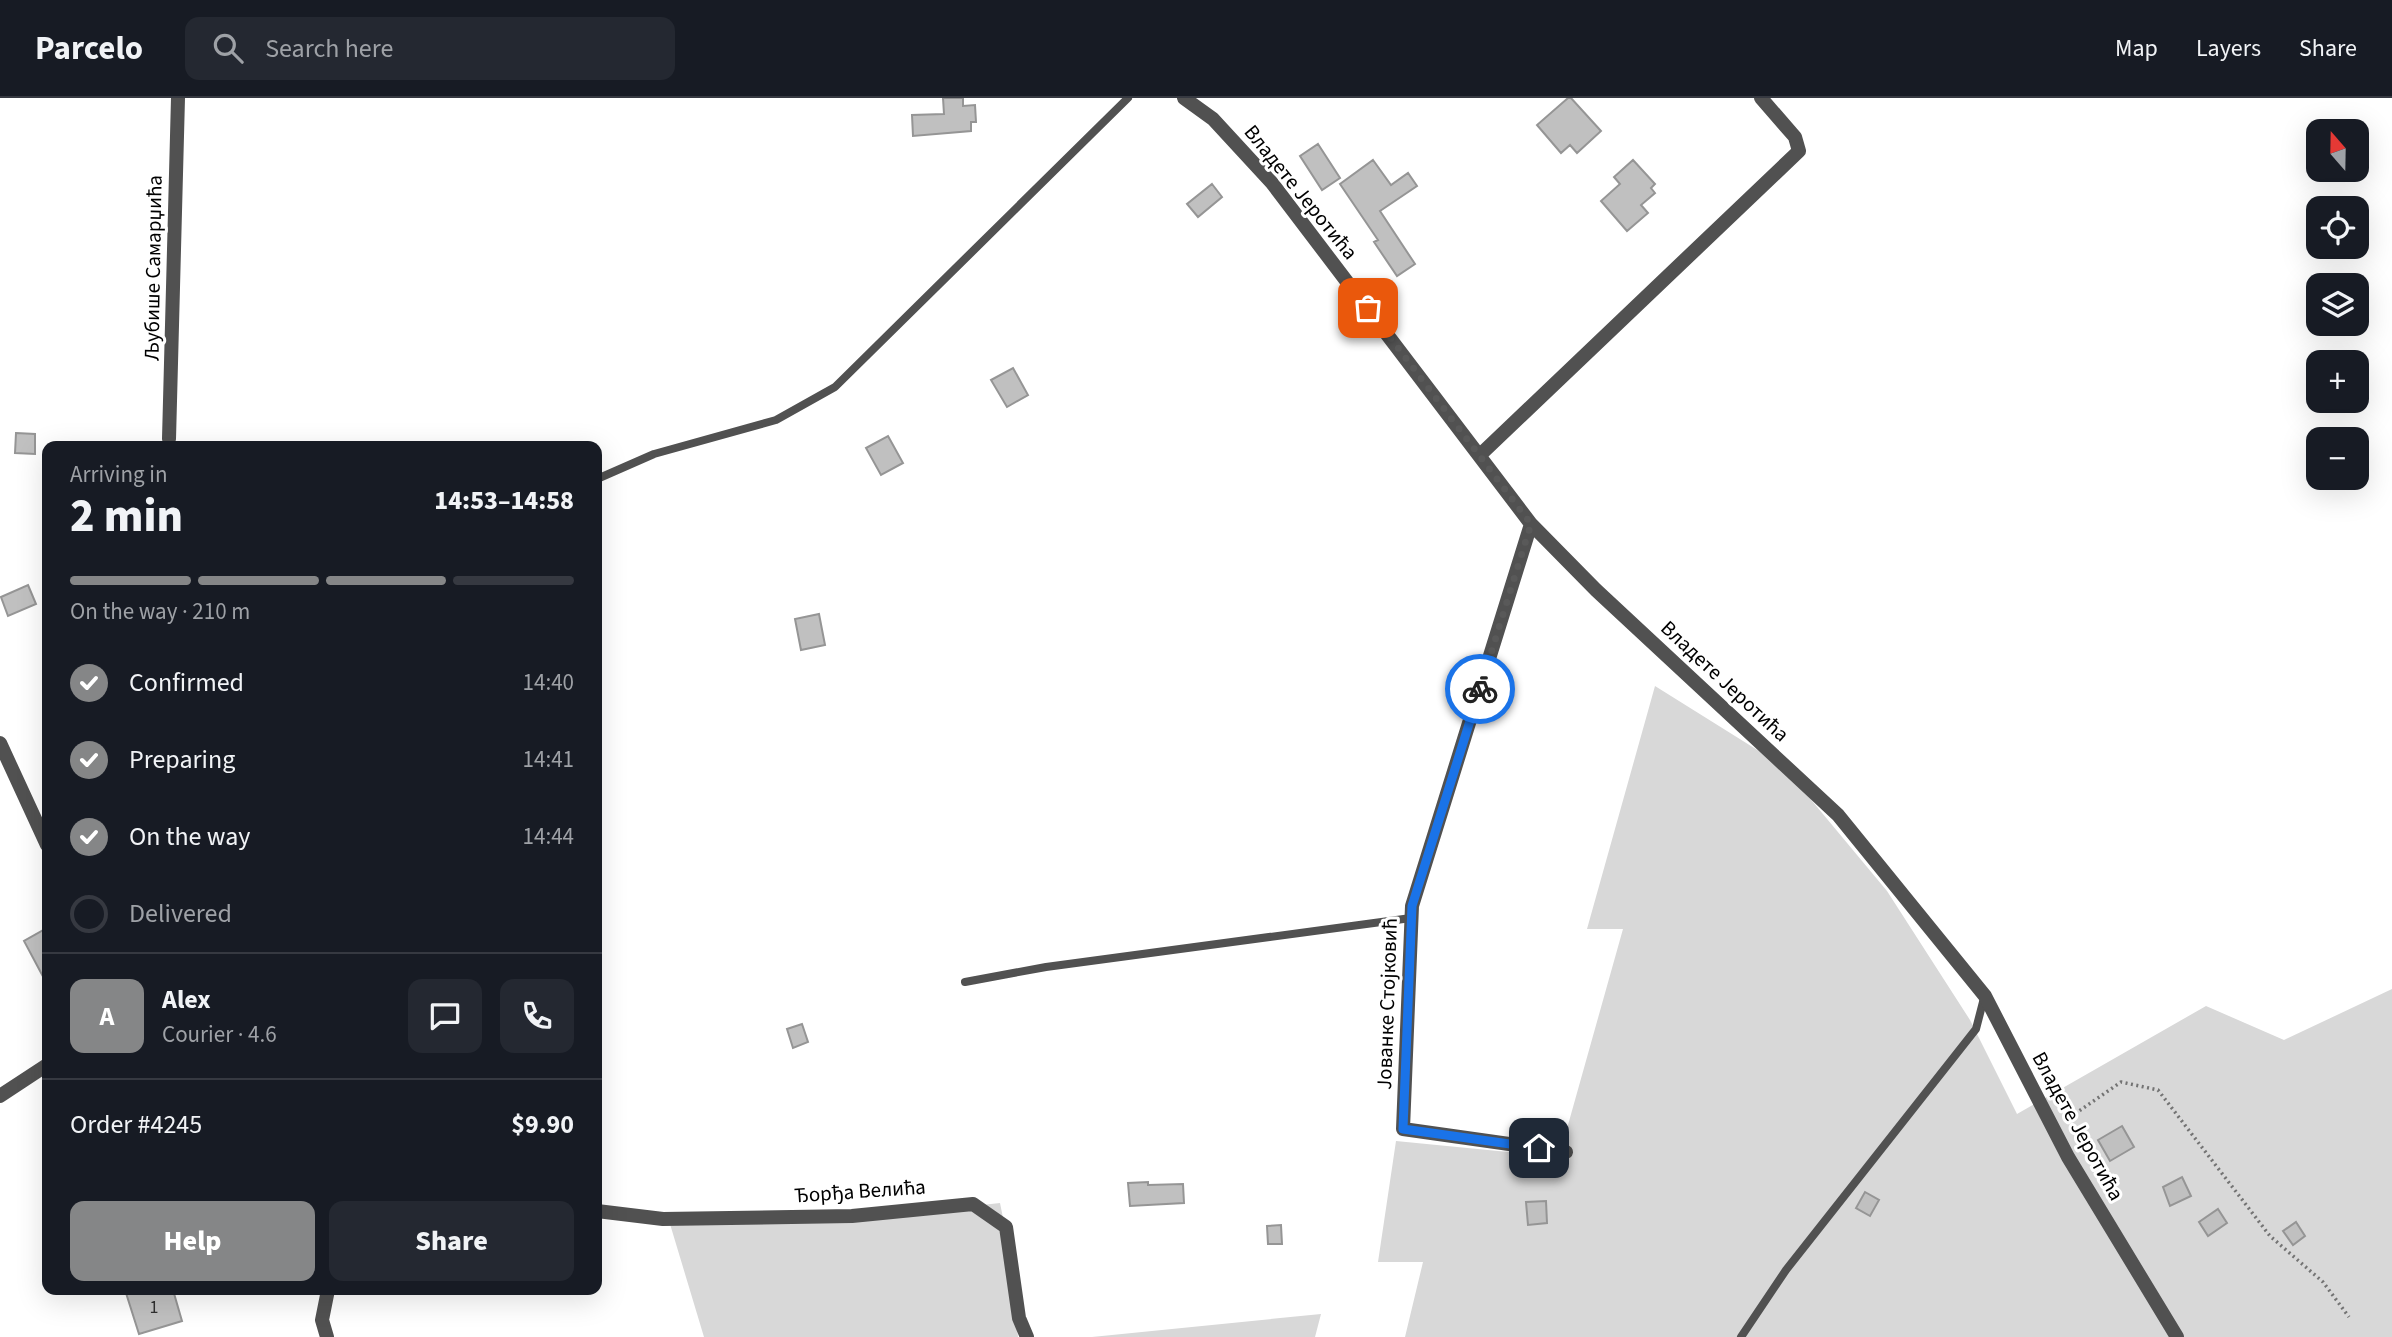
<!DOCTYPE html>
<meta charset="utf-8">
<style>
:root{--surface:#171b24;--page:#242831;--text:#f1f3f6;--muted:#9ea1a6;--line:#363941;--accent:#858687}
body{margin:0;font-family:"Source Sans 3",sans-serif;background:var(--page);color:var(--text);height:100vh;display:flex;flex-direction:column;font-size:26px;white-space:nowrap}
*{box-sizing:border-box;margin:0}
p{font-size:23px;color:var(--muted)}
.icon{flex:none;width:38px;height:38px;fill:none;stroke:currentColor;stroke-width:2;stroke-linecap:round;stroke-linejoin:round}
.map{position:relative;flex:1;overflow:hidden}
.details{position:absolute;left:42px;top:343px;width:560px;height:854px;display:flex;flex-direction:column;background:var(--surface);border-radius:14px;box-shadow:0 7px 28px #0002}
.details>*{flex:none}
.needle{width:46px;rotate:340deg}
.tools{position:absolute;left:2306px;top:21px;display:grid;gap:14px}
.tools a{display:grid;place-items:center;width:63px;height:63px;border-radius:14px;background:var(--surface);box-shadow:0 7px 28px #0002;font-size:35px}
.pin{position:absolute;display:grid;place-items:center;width:60px;height:60px;color:#fff;margin:-30px;border-radius:14px;box-shadow:0 4px 10px #0006}
.courier{position:absolute;display:grid;place-items:center;width:70px;height:70px;margin:-35px;border:5px solid #1a73e8;border-radius:50%;background:#fff;color:#222;box-shadow:0 2px 9px #0007}
.summary em{font-style:normal;font-weight:800}
.summary div{display:flex;flex-direction:column-reverse}
.summary{display:flex;align-items:center;justify-content:space-between;height:119px;padding:0 28px}
h1{font-size:46px;font-weight:800;line-height:52px}
.bar{display:grid;grid-template-columns:repeat(4,1fr);gap:10px 7px;align-content:center;height:84px;padding:0 28px}
.bar i{height:9px;border-radius:5px;background:var(--line)}
.bar .on{background:var(--accent)}
.bar p{grid-column:span 4}
.line{display:flex;align-items:center;gap:18px;padding:0 28px;border-top:2px solid var(--line)}
.line div{flex:1}
.round{display:grid;place-items:center;flex:none;width:74px;height:74px;border-radius:14px;background:var(--page)}
ol{padding:0 28px;list-style:none}
li{display:flex;align-items:center;gap:21px;height:77px}
li p{margin-inline-start:auto}
li .icon{padding:7px;border-radius:50%;background:var(--accent);color:#fff;stroke-width:4}
li:last-child{color:var(--muted)}
li i{width:38px;height:38px;border:4px solid var(--line);border-radius:50%}
.primary-button{display:flex;gap:14px;margin-top:auto;padding:14px 28px}
.primary-button a{flex:1;height:80px;border-radius:14px;background:var(--accent);color:#fff;font-size:28px;font-weight:800;line-height:80px;text-align:center}
.primary-button a+a{background:var(--page);color:var(--text)}
header{display:flex;align-items:center;gap:42px;box-sizing:border-box;height:98px;padding:0 35px;background:var(--surface);border-bottom:2px solid var(--line)}
header strong{font-size:33px}
nav{display:flex;gap:38px;margin-inline-start:auto;font-size:24px}
.search{width:490px;height:63px;background:var(--page);display:flex;align-items:center;gap:18px;box-sizing:border-box;padding:0 24px;border-radius:14px;color:var(--muted);font-size:26px}
.map>svg:first-child{display:block}
</style>
<header>
<strong>Parcelo</strong>
<div class="search"><svg class="icon" aria-label="search" viewBox="0 0 24 24"><circle cx="10" cy="10" r="6"/><path d="M15 15l6 6"/></svg>Search here</div>
<nav><a>Map</a><a>Layers</a><a>Share</a></nav>
</header>
<div class="map">
<svg width="2392" height="1239" viewBox="0 0 2392 1239">
<rect width="100%" height="100%" fill="#fff"/>
<path fill="#d8d8d8" d="M1655,588L1783,668L1887,793L1970,922L2017,1016L2206,908L2284,942L2392,891V1239H1405L1423,1164H1378L1396,1043L1559,1059L1623,831H1587Z
M1000,1105L1012,1164L1018,1239H704L670,1126L865,1120Z
M1321,1216L1315,1239H1092Z"/>
<path fill="#c0c0c0" stroke="#959595" stroke-width="2" d="M943,0H963V8L975,7L976,24H971V33L913,38L912,17L944,16Z
M1568,0H1571L1601,33L1577,55L1570,47L1561,55L1537,27Z
M1318,46L1340,80L1322,92L1300,58Z
M1373,62L1391,87L1408,75L1417,88L1380,113L1415,166L1397,178L1374,144L1378,142L1340,86Z
M1633,62L1655,86L1651,90L1655,95L1641,107L1648,115L1627,133L1601,103L1620,86L1614,79Z
M1212,86L1222,99L1198,119L1187,106Z
M1013,270L1028,297L1007,309L991,282Z
M16,335L35,336V356L15,355Z
M888,338L903,365L881,377L866,350Z
M28,487L36,506L8,518L1,499Z
M819,516L825,547L801,552L795,521Z
M47,830V886L24,843Z
M802,926L808,944L793,950L787,931Z
M2122,1028L2134,1049L2110,1063L2098,1042Z
M2182,1079L2191,1098L2170,1108L2163,1089Z
M1148,1084V1087L1183,1086L1184,1105L1130,1108L1128,1085Z
M1865,1094L1879,1102L1870,1118L1856,1110Z
M1546,1103L1547,1125L1528,1127L1526,1104Z
M2218,1111L2227,1125L2208,1138L2199,1124Z
M2296,1124L2305,1138L2293,1147L2283,1133Z
M1281,1127L1282,1146H1268L1267,1128Z
M137,1192H173L182,1223L139,1236L126,1195Z"/>
<g fill="none" stroke-linecap="round" stroke-linejoin="round">
<path stroke="#737373" stroke-width="3.5" stroke-dasharray="2 3.5" stroke-linecap="butt" d="M2066,1022L2121,984L2158,992L2270,1138L2323,1184L2349,1219"/>
<path stroke="#515151" stroke-width="8" d="M597,381L654,356L776,322L835,289L1128,0
M965,884L1046,869L1411,820
M1741,1239L1786,1172L1976,931L1984,900"/>
<path stroke="#515151" stroke-width="14" d="M1184,0L1213,21L1272,85L1531,426L1596,492L1838,717L1985,898L2068,1059L2177,1239
M169,341L178,0
M1480,357L1799,53L1795,39L1761,0
M1531,426L1412,808L1403,1031L1566,1054
M0,645L47,747
M0,998L47,967
M597,1113L663,1121L852,1118L973,1106L1006,1129L1019,1220L1027,1239
M327,1239L322,1222L328,1192"/>
</g>
<g fill="none" stroke-linecap="round" stroke-linejoin="round">
<path stroke="#595959" stroke-width="7" stroke-dasharray="0 12.6" d="M1368,210L1531,426L1480,591"/>
<path stroke="#1a73e8" stroke-width="9" d="M1480,591L1412,808L1403,1031L1539,1050"/>
</g>
<g text-anchor="middle" stroke-width="6" stroke-linejoin="round" paint-order="stroke">
<g font-size="18" fill="#303030">
<text x="154" y="1215">1</text>
</g>
<g font-size="21" fill="#000" stroke="#fff">
<text transform="translate(1301 94) rotate(51)" y="7">Владете Јеротића</text>
<text transform="translate(153 170) rotate(-89)" y="7">Љубише Самарџића</text>
<text transform="translate(1725 583) rotate(43)" y="7">Владете Јеротића</text>
<text transform="translate(1387 906) rotate(-88)" y="7">Јованке Стојковић</text>
<text transform="translate(2078 1028) rotate(61)" y="7">Владете Јеротића</text>
<text transform="translate(860 1093) rotate(-4)" y="7">Ђорђа Велића</text>
</g>
</g>
</svg>
<div class="tools">
<a><svg class="needle" viewBox="-14 -14 28 28"><path d="M0-13l5 13h-10z" fill="#e53935"/><path d="M0 13l5-13h-10z" fill="#9ea1a6"/></svg></a>
<a><svg class="icon" aria-label="locate" viewBox="0 0 24 24"><circle cx="12" cy="12" r="6"/><path d="M12 2v4M12 18v4M2 12h4M18 12h4"/></svg></a>
<a><svg class="icon" aria-label="layers" viewBox="0 0 24 24"><path d="M12 4l9 5-9 5-9-5zM3 14l9 5 9-5"/></svg></a>
<a>+</a>
<a>−</a>
</div>
<div class="pin" style="left:1368px;top:210px;background:#ea580c"><svg class="icon" aria-label="bag" viewBox="0 0 24 24"><path d="M5 8h14l-1 12H6zM9 8a3 3 0 0 1 6 0"/></svg></div>
<div class="pin" style="left:1539px;top:1050px;background:#1f2937"><svg class="icon" aria-label="home" viewBox="0 0 24 24"><path d="M3 11l9-7 9 7M6 9v11h12V9"/></svg></div>
<div class="courier" style="left:1480px;top:591px"><svg class="icon" aria-label="bike" viewBox="0 0 24 24"><circle cx="6" cy="16" r="4"/><circle cx="18" cy="16" r="4"/><path d="M6 16l4-8h5l3 8M10 8l3 8H6M13 5h3"/></svg></div>
<section class="details">
<div class="summary"><div><h1>2 min</h1><p>Arriving in</p></div><em>14:53–14:58</em></div>
<div class="bar"><i class="on"></i><i class="on"></i><i class="on"></i><i></i><p>On the way · 210 m</p></div>
<ol>
<li><svg class="icon" aria-label="check" viewBox="0 0 24 24"><path d="M5 12l5 5 9-10"/></svg>Confirmed<p>14:40</p></li>
<li><svg class="icon" aria-label="check" viewBox="0 0 24 24"><path d="M5 12l5 5 9-10"/></svg>Preparing<p>14:41</p></li>
<li><svg class="icon" aria-label="check" viewBox="0 0 24 24"><path d="M5 12l5 5 9-10"/></svg>On the way<p>14:44</p></li>
<li><i></i>Delivered</li>
</ol>
<div class="line" style="height:126px"><b class="round" style="background:var(--accent);color:#fff">A</b><div><b>Alex</b><p>Courier · 4.6</p></div><a class="round"><svg class="icon" aria-label="chat" viewBox="0 0 24 24"><path d="M4 5h16v11H9l-5 4z"/></svg></a><a class="round"><svg class="icon" aria-label="phone" viewBox="0 0 24 24"><path d="M5 4h4l2 5-3 2q2 4 5 5l2-3 5 2v4C11 20 4 13 5 4z"/></svg></a></div>
<div class="line" style="height:91px"><div>Order #4245</div><b>$9.90</b></div>
<div class="primary-button"><a>Help</a><a>Share</a></div>
</section>
</div>
